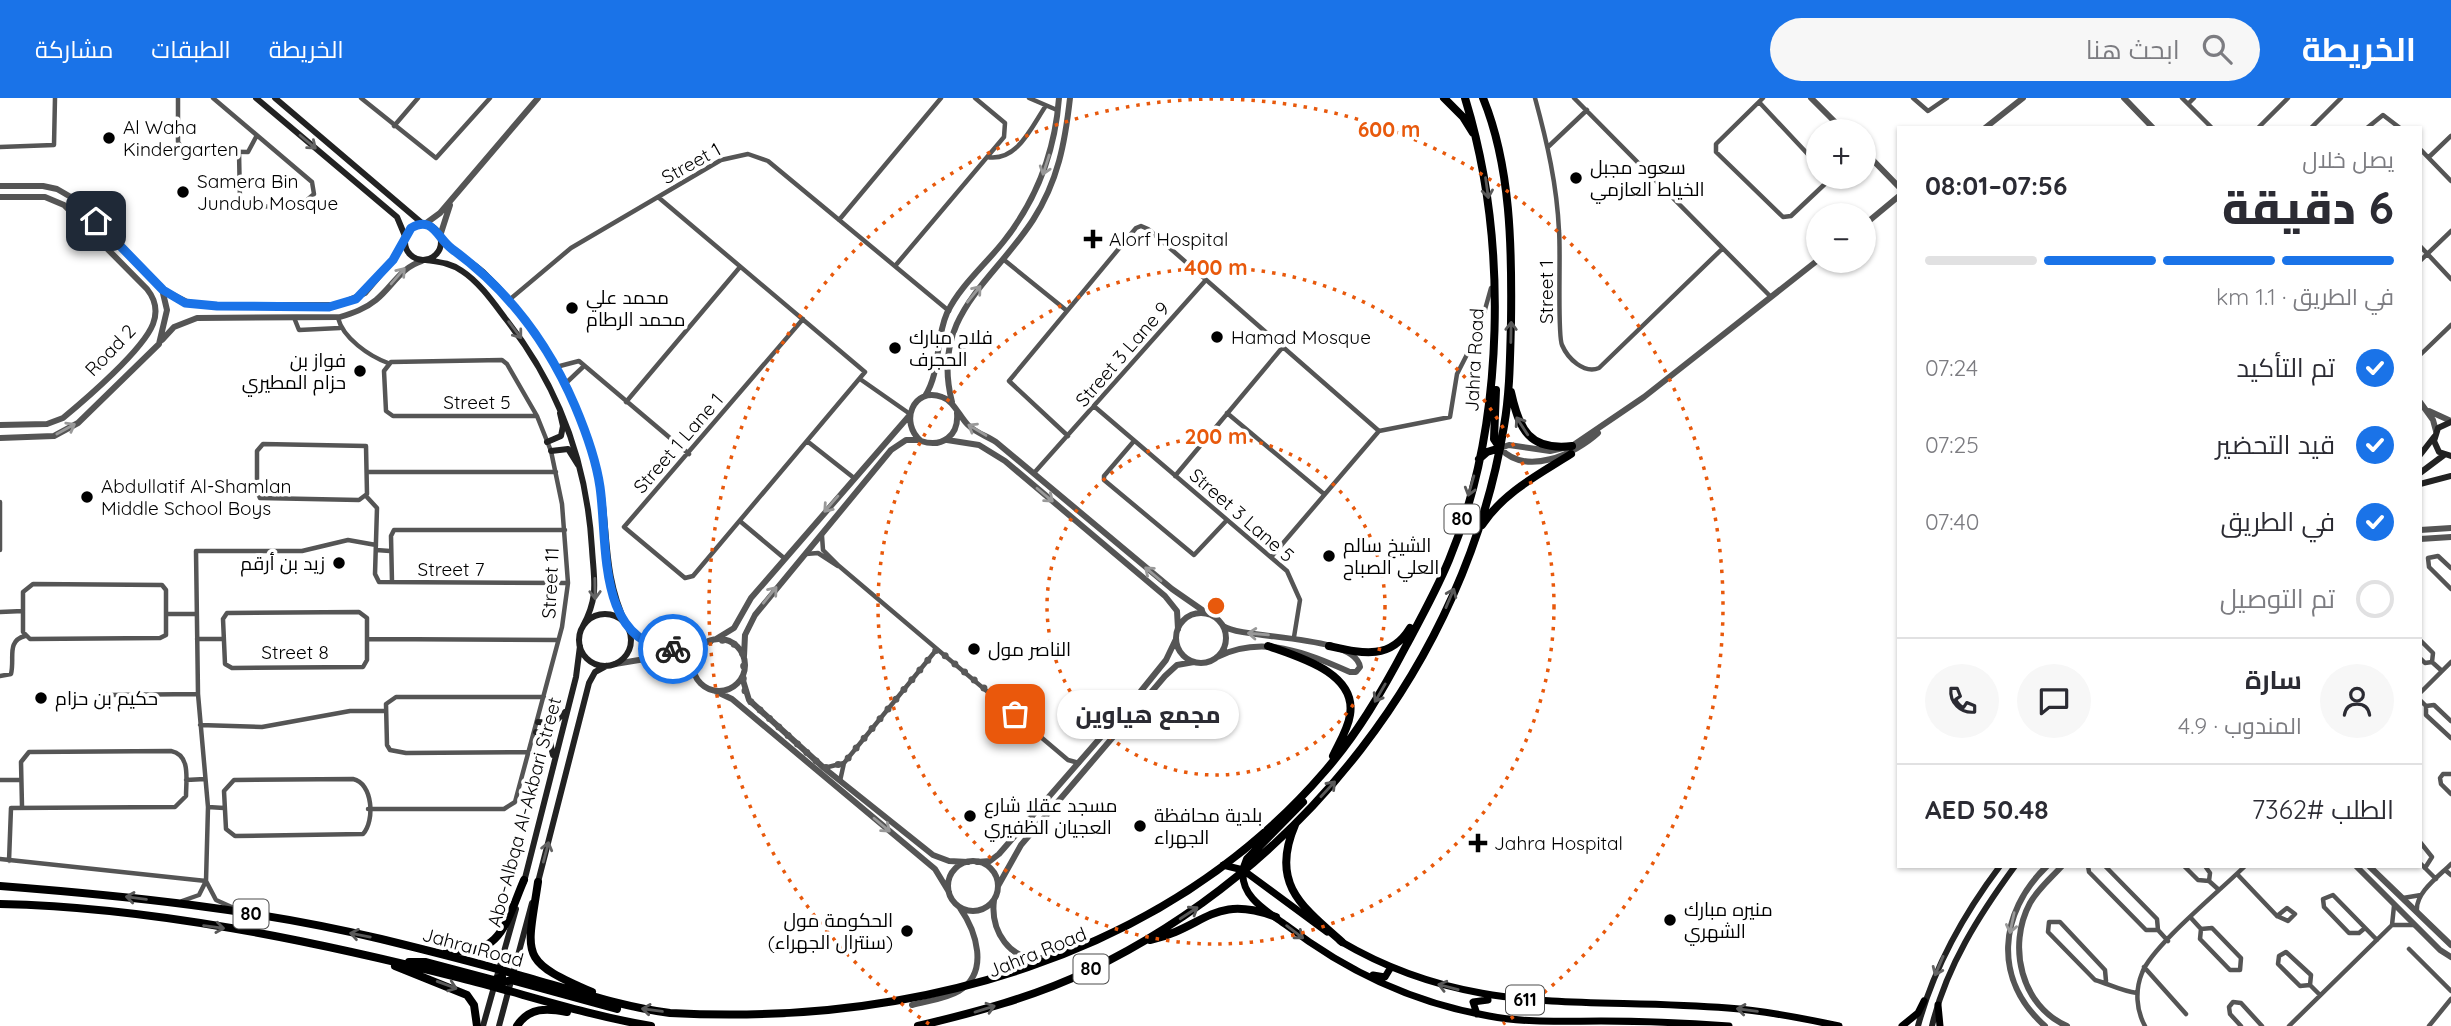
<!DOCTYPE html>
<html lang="ar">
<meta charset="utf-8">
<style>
:root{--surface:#fff;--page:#f7f7f7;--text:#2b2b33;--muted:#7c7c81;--line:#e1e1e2;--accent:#1a73e8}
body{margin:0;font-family:Quicksand,Cairo,sans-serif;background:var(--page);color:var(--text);direction:rtl;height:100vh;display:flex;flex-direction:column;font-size:26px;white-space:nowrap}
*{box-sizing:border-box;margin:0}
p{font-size:23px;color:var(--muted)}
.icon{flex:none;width:38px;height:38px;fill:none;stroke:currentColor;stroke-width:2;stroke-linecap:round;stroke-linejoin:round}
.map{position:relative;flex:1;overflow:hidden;direction:ltr}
.drawer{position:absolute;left:1897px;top:28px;width:525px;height:742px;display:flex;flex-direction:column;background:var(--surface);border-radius:0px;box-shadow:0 2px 5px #0004;direction:rtl}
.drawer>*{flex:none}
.buttons{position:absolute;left:1806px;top:21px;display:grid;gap:14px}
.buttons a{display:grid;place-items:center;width:70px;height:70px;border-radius:50%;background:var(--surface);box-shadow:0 2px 5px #0004;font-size:35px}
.pin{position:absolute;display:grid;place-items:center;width:60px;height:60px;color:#fff;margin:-30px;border-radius:14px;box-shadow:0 4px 10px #0006}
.courier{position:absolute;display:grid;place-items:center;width:70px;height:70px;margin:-35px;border:5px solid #1a73e8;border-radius:50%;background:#fff;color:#222;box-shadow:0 2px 9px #0007}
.bubble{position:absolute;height:49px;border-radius:24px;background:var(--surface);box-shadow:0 2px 5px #0004;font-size:23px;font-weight:800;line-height:49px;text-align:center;direction:rtl}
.summary em{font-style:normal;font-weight:800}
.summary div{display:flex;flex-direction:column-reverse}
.summary{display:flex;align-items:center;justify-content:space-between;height:119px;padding:0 28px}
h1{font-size:46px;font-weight:800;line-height:52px}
.bar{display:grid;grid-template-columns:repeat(4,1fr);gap:10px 7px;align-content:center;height:84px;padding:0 28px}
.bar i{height:9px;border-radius:5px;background:var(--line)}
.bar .on{background:var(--accent)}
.bar p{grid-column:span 4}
.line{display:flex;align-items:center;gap:18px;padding:0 28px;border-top:2px solid var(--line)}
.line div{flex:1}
.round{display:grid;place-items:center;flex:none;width:74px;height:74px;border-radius:37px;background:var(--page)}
ol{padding:0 28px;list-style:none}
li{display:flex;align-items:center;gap:21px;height:77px}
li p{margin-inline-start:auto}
li .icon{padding:7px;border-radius:50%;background:var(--accent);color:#fff;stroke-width:4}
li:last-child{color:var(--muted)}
li i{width:38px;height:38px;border:4px solid var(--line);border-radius:50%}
header{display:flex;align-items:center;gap:42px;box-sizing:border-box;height:98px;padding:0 35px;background:var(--accent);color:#fff}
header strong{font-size:33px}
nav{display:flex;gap:38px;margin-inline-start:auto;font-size:24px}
.search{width:490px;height:63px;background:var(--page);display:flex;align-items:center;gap:18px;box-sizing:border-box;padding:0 24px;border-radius:38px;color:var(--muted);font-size:26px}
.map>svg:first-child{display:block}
</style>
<header>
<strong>الخريطة</strong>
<div class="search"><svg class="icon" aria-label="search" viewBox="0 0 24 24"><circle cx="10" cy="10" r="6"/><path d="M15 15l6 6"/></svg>ابحث هنا</div>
<nav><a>الخريطة</a><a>الطبقات</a><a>مشاركة</a></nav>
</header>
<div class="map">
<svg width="2451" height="928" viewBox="0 0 2451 928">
<rect width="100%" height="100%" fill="#fff"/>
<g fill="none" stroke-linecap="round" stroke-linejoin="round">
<path stroke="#555" stroke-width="4.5" d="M178,0V44L184,53L248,54L256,39
M213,0L312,84L314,96L299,109L243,108L240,103L239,54
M361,0L436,60L490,0
M1029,0L1057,12
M1535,0C1547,44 1557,87 1559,133C1561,153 1557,237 1562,247C1568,261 1584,276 1599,270L1722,151
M1574,0L1770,198
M1763,0L1716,46V54L1783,119L1791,118L1827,84L1828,79
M1913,0L1928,13L1947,0
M2182,0L2212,30
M1759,4L1818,67
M2188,6L2194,0
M394,28L418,0
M2258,30L2288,0
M2311,30L2341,0
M2367,30L2383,17L2400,30
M1549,48L1587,12
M0,49L54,47L55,0
M2420,51L2451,83
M987,59C1017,64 1031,30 1045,9
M2429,59L2451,38
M658,99L865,274L693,478L685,480L624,429L803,221
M839,122L941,0
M2420,148L2451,181
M1003,161L1066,212
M2420,163L2451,133
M895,168L1004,39L1005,25L975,0
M509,202L571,150L721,62L748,56L768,63L949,213
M338,220C343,240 369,258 388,265
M295,222L299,232L340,230
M2420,257L2451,227
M502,262L507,266L537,318H393L386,313L384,273L391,264Z
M556,269L579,263L689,356
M860,281L910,316
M565,286L584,268
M626,304L740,169
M1095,309L1287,473L1300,502L1294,539
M1227,315L1324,396
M1068,338L1009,283L1136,130L1141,128L1148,131L1379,333
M807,343L854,380
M1134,343L1104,378V382L1194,457L1227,422
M263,346L366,348L367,396L359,402L260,400L257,393V353Z
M368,374H556
M1034,375L1205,183
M1175,378L1282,250
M366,398L377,410L375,476L379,484L568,485
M0,404V452
M741,424L784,460
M822,438L823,452L839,468L1068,662L1079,665
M376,452L390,453
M806,456L818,455L838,468
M1272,458L1379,333L1450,319L1457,276L1479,233L1491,190
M2451,470L2438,458L2428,460L2429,469L2451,491
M392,484L391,438L394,432H565
M33,486L162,487L166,492V537L160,540L30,541L23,534V494Z
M0,514L23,513
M359,514L367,520V562L363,569L232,570L225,566L223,521L227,515Z
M166,516H196
M197,541H223
M368,541L558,542
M2420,542L2433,555L2432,564L2442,573
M2420,560L2425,565L2432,564
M0,578L11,576C15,560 6,543 25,538
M2420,595L2451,564
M106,597L198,596
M2420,602L2426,608V617L2451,640
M2426,608L2434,607L2451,623
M200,627L262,629L350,613H386
M530,654L406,655L390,652L387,647L386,606L396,599H544
M824,670L844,665
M2451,676H2443L2440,680L2441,686L2451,696
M353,681C373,685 375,723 363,736L235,738L226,731L224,693L234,682Z
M0,682H21
M186,682L205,681
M840,683L844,665L937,551
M208,709L224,710
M368,711H504L515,704L562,529L568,485L562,406L551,353L537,318
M2420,744L2432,759L2425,770
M0,761L206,783
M9,763L11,710L175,709L186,698C186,681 191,657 171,653L29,654L21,664L22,708
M2420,765L2436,781
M2088,768L2089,774L2146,832H2158
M2105,768L2157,821L2158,832L2168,843
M2184,768L2198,782L2209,783L2219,792
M2205,768L2210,775L2209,783
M2445,772L2451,777
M2237,776L2277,818L2288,823L2295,816L2287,810L2277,818
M2403,800L2421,797
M182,803L199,797L206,783
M236,811L216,802L206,783L208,709L198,596L196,453H302L348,442L376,447
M2417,813C2415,795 2439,778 2451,766
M2191,820L2201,831L2200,841L2230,872H2240L2241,860L2212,830L2201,831
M2393,827H2414
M2365,830L2359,835H2349L2324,809L2323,801L2333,797L2377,842
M2409,851L2451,893
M2286,854L2311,877L2310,887L2300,888L2278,866L2279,858Z
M2144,869L2186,916
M2106,883L2105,872L2060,824H2049L2048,834L2095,882C2109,886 2121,893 2137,895
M2310,887L2320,897
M2145,928C2136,912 2135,892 2142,875C2152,848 2222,791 2245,768
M2241,928L2230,916L2229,909L2233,904L2241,905L2262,928
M2289,928L2392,827L2394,808
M2429,928L2451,901"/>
<path stroke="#555" stroke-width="6" d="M1811,0L1844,33
M2124,0L2153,30
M1985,30L2023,0
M1864,53L1899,89
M0,88H43L57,91L76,102L162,191L167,212L159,246L78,325L54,338L0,340
M0,99H45L64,107L147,191C155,201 158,213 153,226C143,252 86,301 63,320L47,326L0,327
M425,126L440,115L538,0
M1864,127L1899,98
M440,138L450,107
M163,192L193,207H338L365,195L393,162L404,142
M162,242L174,229L197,220L340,219C353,215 365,211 376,202C393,188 400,170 422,163
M925,298C941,273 935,242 947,215C960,188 985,167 1004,143C1037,101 1055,53 1059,0
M952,304C930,218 992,185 1033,122C1058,83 1065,45 1070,0
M2420,304L2433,322L2436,333
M2429,313L2451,323
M957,315C959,338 942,350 921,343C899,325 913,288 942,299C954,303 959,318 968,327C976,335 987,338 996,344L1172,491L1208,516
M947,342L979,347L1005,363L1165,498L1177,513L1178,531
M1500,350L1509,347L1550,353L1572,348L1644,299L1818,162
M1500,350C1526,379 1575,356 1598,335
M2420,432L2451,430
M2420,441L2451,439
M1176 540a25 25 0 1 1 50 0a25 25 0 1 1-50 0Z
M628,530C648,553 674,555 702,546
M716,541L734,530L751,500L909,318
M693 567a26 26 0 1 1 52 0a26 26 0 1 1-52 0Z
M744,558L745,537L755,517L891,352L906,342H919
M1217,559C1263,536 1306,555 1350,574H1356L1360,569C1355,536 1244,542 1223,528
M615,566L651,560L693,572
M742,579L749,602L824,670L933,757L949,763L968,764
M715,593L732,601L935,771L949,794
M948 788a25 25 0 1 1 50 0a25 25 0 1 1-50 0Z
M977,764L990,763L999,756L1141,593L1166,562L1176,541
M2062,768C2051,780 2038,791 2030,805C2007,848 2021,908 2067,928
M2356,768L2440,852L2451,859
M2369,768L2451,847
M998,788L1021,747L1165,578L1177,567L1194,564
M994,802C990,833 1010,864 1043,860
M912,907C927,903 946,901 959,893C990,874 976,833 960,810
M2045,928C1993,882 1998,815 2047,768"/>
<path stroke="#222" stroke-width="6" d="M256,0L397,119L405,138
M275,0L423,126
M405 144a18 18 0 1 1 36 0a18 18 0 1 1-36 0Z
M441,141C453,155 470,162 483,174C536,225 576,293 595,364C611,421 599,469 626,526
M426,162C439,164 451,165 462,173C479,184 493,204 505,220C559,288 587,364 592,451C594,483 599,498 583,528
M2451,324L2438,330L2434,343L2439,354L2451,358
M547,344L561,338L563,328L560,315
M551,353L568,351L578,367
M2420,357L2434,339
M2420,375L2444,357
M2420,386L2451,378
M579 542a26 26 0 1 1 52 0a26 26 0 1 1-52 0Z
M538,624L554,625L565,614
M536,634L549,640L553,657
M524,784L576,579L580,548
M537,788L589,585L595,574L606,568
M483,928L516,811
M499,928L532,805
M1918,928C1934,869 1963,817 2000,768
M1932,928C1946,869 1979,817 2015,768"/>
<path stroke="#000" stroke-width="7" d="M1223,767L1243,772L1327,834
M1243,772C1240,799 1267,813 1286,827C1346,873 1414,905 1489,918C1525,925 1564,923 1601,923C1644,923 1687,925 1729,928
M1340,843C1472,921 1584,898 1728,910C1766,913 1802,920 1839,928
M1373,877L1385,879L1391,869
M1938,907L1940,928
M1477,916L1473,904L1488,902
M1902,928L1918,915L1924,903"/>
<path stroke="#000" stroke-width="8" d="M1444,0L1463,19L1473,35
M1496,292L1494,341L1500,350
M1511,294C1519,331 1529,353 1572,348
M1479,361L1487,354L1500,350
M1482,427C1504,394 1538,377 1571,356
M1268,548C1299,559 1357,575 1350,617C1348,631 1339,645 1333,658
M1329,548C1361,555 1390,563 1410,530
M1295,727C1270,785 1301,808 1342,844
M1243,772L1247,761L1303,704
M538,784C527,859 518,862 592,894
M0,788C128,798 256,811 381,841C426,852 471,863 515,876C567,890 617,908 670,915C913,928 1164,860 1325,673C1358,635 1383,592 1406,548C1421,520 1437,491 1449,462C1506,325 1508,140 1465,0
M0,806C152,809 314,843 461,880C524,896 586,917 651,928
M1150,842C1205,830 1213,795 1276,819
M447,853C502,859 506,824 524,782
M409,864H426L494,882L502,879
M395,868L467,897L474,907L477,928
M495,887L511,882L617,911
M517,928C529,909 547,910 567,914
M918,928C976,914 1034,899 1088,873C1301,771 1465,564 1504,328C1510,294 1510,259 1511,224C1512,151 1511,68 1483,0"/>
</g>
<defs><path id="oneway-shaft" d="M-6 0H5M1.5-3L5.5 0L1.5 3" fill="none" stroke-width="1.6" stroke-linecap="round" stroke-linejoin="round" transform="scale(1.75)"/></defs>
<g stroke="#646464">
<use href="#oneway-shaft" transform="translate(308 44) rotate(40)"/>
<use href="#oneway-shaft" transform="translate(515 232) rotate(53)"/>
<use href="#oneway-shaft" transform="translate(595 491) rotate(89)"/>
<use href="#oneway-shaft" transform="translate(546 754) rotate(-75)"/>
<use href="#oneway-shaft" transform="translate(1939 868) rotate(113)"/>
</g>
<g stroke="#999">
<use href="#oneway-shaft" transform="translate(1046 67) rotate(108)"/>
<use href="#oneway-shaft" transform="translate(398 178) rotate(-49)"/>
<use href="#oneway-shaft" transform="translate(974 196) rotate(-51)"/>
<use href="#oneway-shaft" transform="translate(66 331) rotate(-29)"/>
<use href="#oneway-shaft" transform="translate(977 332) rotate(-149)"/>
<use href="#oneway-shaft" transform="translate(1045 397) rotate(40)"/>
<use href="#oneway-shaft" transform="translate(831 406) rotate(131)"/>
<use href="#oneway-shaft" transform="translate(1153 476) rotate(-140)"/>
<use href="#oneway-shaft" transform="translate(770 497) rotate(-51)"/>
<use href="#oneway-shaft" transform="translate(1258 536) rotate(-175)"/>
<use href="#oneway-shaft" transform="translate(882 727) rotate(40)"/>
<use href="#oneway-shaft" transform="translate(2012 825) rotate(102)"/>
</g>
<g stroke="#595959">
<use href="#oneway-shaft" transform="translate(1487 90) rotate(82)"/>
<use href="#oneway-shaft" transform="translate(1511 234) rotate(-89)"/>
<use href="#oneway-shaft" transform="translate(1522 328) rotate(-123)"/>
<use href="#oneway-shaft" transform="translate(1471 388) rotate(106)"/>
<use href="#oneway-shaft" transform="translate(1450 500) rotate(-67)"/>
<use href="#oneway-shaft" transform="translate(1380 595) rotate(120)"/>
<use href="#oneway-shaft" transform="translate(1328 691) rotate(-47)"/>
<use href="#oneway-shaft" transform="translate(136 800) rotate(-173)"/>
<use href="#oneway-shaft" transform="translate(1189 815) rotate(-33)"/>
<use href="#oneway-shaft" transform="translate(214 829) rotate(8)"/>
<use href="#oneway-shaft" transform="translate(1295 834) rotate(37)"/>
<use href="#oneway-shaft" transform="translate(360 837) rotate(-169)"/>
<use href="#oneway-shaft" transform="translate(447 887) rotate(20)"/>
<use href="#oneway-shaft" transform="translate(1448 889) rotate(-165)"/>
<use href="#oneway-shaft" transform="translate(985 911) rotate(-17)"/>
<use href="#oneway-shaft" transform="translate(652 912) rotate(-172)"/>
<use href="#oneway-shaft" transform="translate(1747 912) rotate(-173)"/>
</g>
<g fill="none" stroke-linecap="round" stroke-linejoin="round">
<path stroke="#595959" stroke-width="7" stroke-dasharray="0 12.6" d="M673,551C700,551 727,527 744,558L743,588L749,602L824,670L844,665L937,551L1015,616"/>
<path stroke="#1a73e8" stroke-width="9" d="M96,123L163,192L185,205L217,208L329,209L356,201L393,162L411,130C433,117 437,140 452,151C507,191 548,245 575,308C586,334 596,361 600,389C608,444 596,546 673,551"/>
</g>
<g fill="none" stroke="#e8590c" stroke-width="3.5" stroke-dasharray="3.5 7">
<circle cx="1216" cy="508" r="169"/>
<circle cx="1216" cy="508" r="338"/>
<path d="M929 926A507 507 0 1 1 1503 926"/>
</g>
<g fill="#000" stroke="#fff" stroke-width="2.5">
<circle cx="109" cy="40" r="7"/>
<circle cx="1576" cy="80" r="7"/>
<circle cx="183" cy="94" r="7"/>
<path d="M1089.5 130.5h7v7h7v7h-7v7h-7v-7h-7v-7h7z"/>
<circle cx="572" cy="210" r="7"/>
<circle cx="1217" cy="239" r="7"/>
<circle cx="895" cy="250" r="7"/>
<circle cx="360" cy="273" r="7"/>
<circle cx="87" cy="399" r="7"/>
<circle cx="1329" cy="458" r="7"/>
<circle cx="339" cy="465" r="7"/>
<circle cx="974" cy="551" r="7"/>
<circle cx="41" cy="600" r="7"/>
<circle cx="970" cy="718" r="7"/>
<circle cx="1140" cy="728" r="7"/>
<path d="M1474.5 734.5h7v7h7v7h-7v7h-7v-7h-7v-7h7z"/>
<circle cx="1670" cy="822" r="7"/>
<circle cx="907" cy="833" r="7"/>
</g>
<g text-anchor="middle" stroke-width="7" stroke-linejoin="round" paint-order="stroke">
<g fill="#fff" stroke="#4c4c4c" stroke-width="2">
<rect x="1444.5" y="406.5" width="35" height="29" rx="5"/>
<rect x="233.5" y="801.5" width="35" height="29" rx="5"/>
<rect x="1073.5" y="856.5" width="35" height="29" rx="5"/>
<rect x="1506" y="887.5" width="38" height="29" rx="5"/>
</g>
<g font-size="18" font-weight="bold" fill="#000">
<text x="1462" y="427">80</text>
<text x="251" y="822">80</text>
<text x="1091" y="877">80</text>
<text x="1525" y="908">611</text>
</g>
<g font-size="19" fill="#000" stroke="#fff" text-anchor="start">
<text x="123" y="36">Al Waha<tspan x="123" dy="22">Kindergarten</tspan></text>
<text x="1590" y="76">سعود مجبل<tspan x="1590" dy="22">الخياط العازمي</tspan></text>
<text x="197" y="90">Samera Bin<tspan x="197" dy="22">Jundub Mosque</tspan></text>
<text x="1109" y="148">Alorf Hospital</text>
<text x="586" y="206">محمد علي<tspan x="586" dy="22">محمد الرطام</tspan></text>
<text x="909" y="246">فلاح مبارك<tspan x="909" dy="22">الحجرف</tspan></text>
<text x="1231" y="246">Hamad Mosque</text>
<text x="346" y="269" text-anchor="end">فواز بن<tspan x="346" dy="22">حزام المطيري</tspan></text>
<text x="101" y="395">Abdullatif Al-Shamlan<tspan x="101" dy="22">Middle School Boys</tspan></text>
<text x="1343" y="454">الشيخ سالم<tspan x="1343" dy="22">العلي الصباح</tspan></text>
<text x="325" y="472" text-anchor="end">زيد بن أرقم</text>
<text x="988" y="558">الناصر مول</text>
<text x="55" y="607">حكيم بن حزام</text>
<text x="984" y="714">مسجد عقلا شارع<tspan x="984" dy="22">العجيان الظفيري</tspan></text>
<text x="1154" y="724">بلدية محافظة<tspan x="1154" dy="22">الجهراء</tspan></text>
<text x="1494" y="752">Jahra Hospital</text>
<text x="1684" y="818">منيره مبارك<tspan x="1684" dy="22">الشهري</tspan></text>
<text x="893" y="829" text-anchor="end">الحكومة مول<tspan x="893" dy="22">(سنترال الجهراء)</tspan></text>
</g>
<g font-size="19" fill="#000" stroke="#fff">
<text transform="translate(691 65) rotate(-29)" y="7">Street 1</text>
<text transform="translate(1546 194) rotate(-90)" y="7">Street 1</text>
<text transform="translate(110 252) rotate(-46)" y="7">Road 2</text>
<text transform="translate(1122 256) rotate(-49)" y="7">Street 3 Lane 9</text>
<text transform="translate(1474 262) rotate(-87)" y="7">Jahra Road</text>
<text x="477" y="311">Street 5</text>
<text transform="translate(678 345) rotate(-49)" y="7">Street 1 Lane 1</text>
<text transform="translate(1242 417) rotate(41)" y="7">Street 3 Lane 5</text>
<text x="451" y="478">Street 7</text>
<text transform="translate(550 485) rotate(-87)" y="7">Street 11</text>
<text x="295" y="561">Street 8</text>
<text transform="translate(524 714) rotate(-75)" y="7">Abo-Albqa Al-Akbari Street</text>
<text transform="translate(473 849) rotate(15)" y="7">Jahra Road</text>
<text transform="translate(1037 854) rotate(-22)" y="7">Jahra Road</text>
</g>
</g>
<circle cx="1216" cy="508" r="10" fill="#e8590c" stroke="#fff" stroke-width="3.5"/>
<g font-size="21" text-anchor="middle" font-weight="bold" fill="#e8590c" stroke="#fff" stroke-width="7" stroke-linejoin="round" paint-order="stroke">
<text x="1389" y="39">600 m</text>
<text x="1216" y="177">400 m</text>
<text x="1216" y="346">200 m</text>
</g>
</svg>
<div class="buttons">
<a>+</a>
<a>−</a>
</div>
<div class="pin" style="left:1015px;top:616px;background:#ea580c"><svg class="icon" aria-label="bag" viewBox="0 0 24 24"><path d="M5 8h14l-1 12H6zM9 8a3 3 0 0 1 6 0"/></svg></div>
<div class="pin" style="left:96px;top:123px;background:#1f2937"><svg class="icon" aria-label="home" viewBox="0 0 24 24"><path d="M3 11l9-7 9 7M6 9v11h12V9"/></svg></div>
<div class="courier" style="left:673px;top:551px"><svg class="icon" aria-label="bike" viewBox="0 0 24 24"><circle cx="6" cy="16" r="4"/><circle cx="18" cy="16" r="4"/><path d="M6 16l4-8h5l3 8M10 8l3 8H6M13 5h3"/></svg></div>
<div class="bubble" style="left:1057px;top:592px;width:182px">مجمع هياوين</div>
<section class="drawer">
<div class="summary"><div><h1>6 دقيقة</h1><p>يصل خلال</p></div><em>07:56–08:01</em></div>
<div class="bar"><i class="on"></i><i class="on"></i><i class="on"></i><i></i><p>في الطريق · 1.1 km</p></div>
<ol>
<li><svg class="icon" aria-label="check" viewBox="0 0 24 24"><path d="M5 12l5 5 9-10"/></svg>تم التأكيد<p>07:24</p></li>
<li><svg class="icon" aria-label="check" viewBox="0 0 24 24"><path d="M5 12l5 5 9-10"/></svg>قيد التحضير<p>07:25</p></li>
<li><svg class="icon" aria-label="check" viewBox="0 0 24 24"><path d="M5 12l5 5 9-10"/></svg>في الطريق<p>07:40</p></li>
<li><i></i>تم التوصيل</li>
</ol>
<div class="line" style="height:126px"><a class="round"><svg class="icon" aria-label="person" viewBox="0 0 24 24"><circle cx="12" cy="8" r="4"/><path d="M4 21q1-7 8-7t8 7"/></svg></a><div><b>سارة</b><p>المندوب · 4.9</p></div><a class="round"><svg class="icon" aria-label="chat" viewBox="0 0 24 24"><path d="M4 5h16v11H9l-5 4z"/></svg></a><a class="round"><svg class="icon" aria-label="phone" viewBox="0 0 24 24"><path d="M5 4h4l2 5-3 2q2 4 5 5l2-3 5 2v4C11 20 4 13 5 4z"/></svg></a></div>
<div class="line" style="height:91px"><div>الطلب #7362</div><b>AED 50.48</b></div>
</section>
</div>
